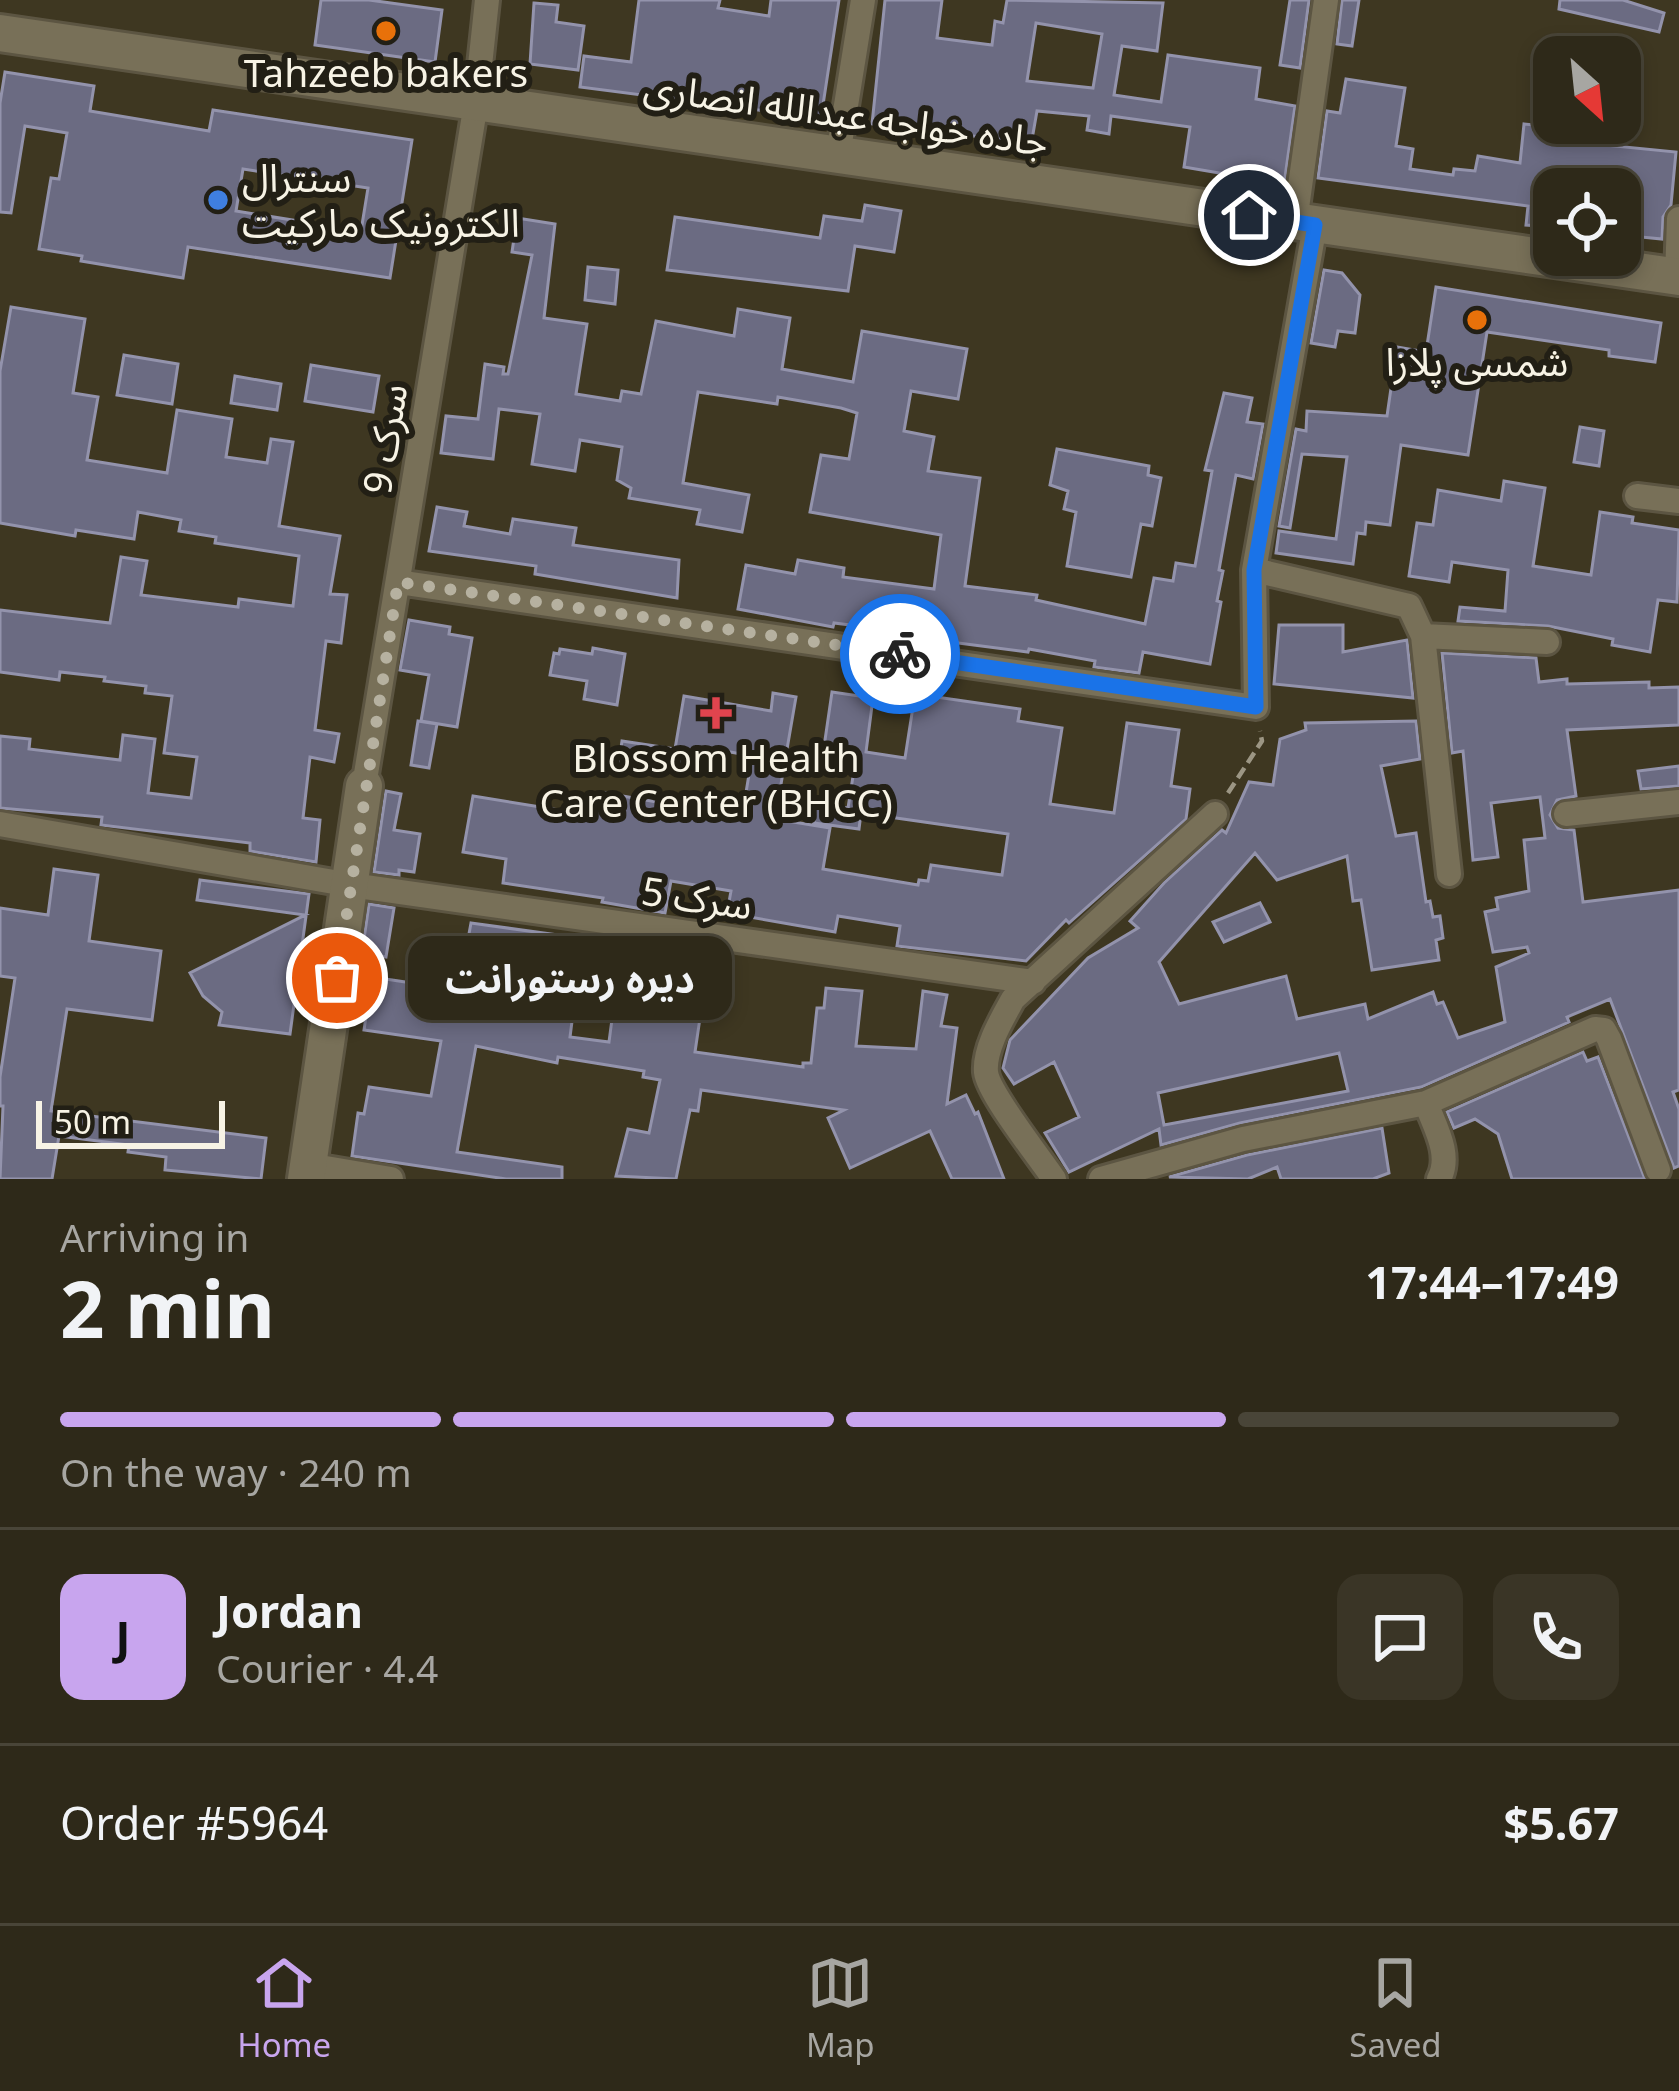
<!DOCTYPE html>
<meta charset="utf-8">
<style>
:root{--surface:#2e2919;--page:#3a3526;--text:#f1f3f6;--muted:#a7a6a2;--line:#494538;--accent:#c8a5ee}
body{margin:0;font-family:"Noto Sans","Noto Sans Arabic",sans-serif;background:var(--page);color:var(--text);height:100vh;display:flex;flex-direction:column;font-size:45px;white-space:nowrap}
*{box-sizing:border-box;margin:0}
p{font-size:39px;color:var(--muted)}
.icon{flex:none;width:66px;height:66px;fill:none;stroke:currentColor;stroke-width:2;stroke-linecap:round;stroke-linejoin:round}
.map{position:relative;height:1179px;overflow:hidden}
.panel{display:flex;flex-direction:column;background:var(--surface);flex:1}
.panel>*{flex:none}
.needle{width:78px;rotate:153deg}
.fabs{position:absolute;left:1533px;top:36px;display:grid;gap:24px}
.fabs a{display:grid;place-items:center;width:108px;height:108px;border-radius:24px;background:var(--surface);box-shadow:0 6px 18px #0003,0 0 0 3px var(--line);font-size:60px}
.scale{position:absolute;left:36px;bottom:30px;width:189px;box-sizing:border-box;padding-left:12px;border:6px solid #f7f3e5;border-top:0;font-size:33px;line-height:42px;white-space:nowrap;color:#f7f3e5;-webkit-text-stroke:9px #221f15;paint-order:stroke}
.pin{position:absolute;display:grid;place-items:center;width:102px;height:102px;color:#fff;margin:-51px;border:6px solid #fff;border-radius:50%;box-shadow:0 3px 12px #0007}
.courier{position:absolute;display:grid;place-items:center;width:120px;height:120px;margin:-60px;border:9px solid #1a73e8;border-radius:50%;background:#fff;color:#222;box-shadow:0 3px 15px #0007}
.bubble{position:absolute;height:84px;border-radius:24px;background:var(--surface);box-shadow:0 6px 18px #0003,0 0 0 3px var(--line);font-size:39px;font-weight:700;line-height:84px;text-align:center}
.headline em{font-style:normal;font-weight:700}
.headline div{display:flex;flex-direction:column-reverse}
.headline{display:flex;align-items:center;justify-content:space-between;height:204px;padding:0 60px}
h1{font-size:78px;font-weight:700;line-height:90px}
.bar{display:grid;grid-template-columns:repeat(4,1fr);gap:18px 12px;align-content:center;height:144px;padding:0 60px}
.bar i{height:15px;border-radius:9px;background:var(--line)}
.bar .active{background:var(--accent)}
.bar p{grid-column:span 4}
.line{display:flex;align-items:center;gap:30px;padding:0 60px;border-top:3px solid var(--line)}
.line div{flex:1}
.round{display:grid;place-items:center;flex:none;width:126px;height:126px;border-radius:24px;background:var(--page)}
.tab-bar{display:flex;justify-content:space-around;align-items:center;height:168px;border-top:3px solid var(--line);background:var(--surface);font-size:33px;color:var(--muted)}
.tab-bar a{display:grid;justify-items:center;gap:6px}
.tab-bar .active{color:var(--accent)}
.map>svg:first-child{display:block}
</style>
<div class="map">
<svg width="1679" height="1179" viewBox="0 0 1679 1179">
<rect width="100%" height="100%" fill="#3e3721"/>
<path fill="#6b6b82" stroke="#9393ac" stroke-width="3" fill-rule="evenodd" d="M321,0H369L442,10L435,62L315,45Z
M639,0H720L718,8L769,16L771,0H839L821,118L580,87L584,56L631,62Z
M885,0H942L937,38L992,45L995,21L1003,23L1007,0L1163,3L1157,51L1122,46L1114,95L1161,102L1168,55L1260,68L1256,99L1295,106L1284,184L1184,167L1190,127L1111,116L1109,134L1087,130L1089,116L1037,111L1030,151L997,145L998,139L872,124ZM1036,23L1102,34L1093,88L1027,81Z
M1290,0H1309L1300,68L1280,65Z
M1342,0H1359L1352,46L1337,44Z
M1560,0H1623L1664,13L1659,32L1559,9Z
M534,3L558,5L556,22L584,26L578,70L530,64Z
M5,72L94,86L90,111L209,131L213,110L412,140L390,278L188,247L183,278L81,261L82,256L39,249L51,178L59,179L67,133L25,126L11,213L0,212V103ZM243,169L368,188L361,231L236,211Z
M1346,79L1405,88L1396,146L1413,149L1410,169L1453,175L1454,169L1475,171L1478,156L1520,163L1524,124L1575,129L1574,142L1676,152L1671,205L1663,217L1662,239L1620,235V189H1554V227L1526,225L1528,206L1318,178L1327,111L1340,113Z
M865,205L901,211L894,252L855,246L848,291L667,270L675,217L820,238L824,216L862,221Z
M517,218L555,224L544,318L587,324L576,394L620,401L622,391L641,394L656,321L734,336L738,309L790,318L782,369L853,382L862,331L967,349L958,399L911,391L904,431L934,437L928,471L980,478L965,586L1037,595L1036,600L1145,624L1154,578L1173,581L1176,563L1195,566L1212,471L1205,470L1224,393L1252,398L1247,422L1263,424L1253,479L1236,475L1219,570L1223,571L1217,601L1221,602L1210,664L1143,652L1139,673L1094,667L1095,661L1029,649L1028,652L935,640V643L904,639L905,632L834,623L833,627L738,609L746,565L795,574L798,560L844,568L843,577L934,589L941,535L810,512L821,455L849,459L857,413L841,408L778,397L777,404L698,392L683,483L749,495L742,532L697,524L700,510L629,498L631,488L617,480L622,447L580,440L575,471L532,464L540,414L499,409L493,459L441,453L446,416L478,419L485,364L504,367L503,374H508L532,255L512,252Z
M588,267L618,270L615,304L585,300Z
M1324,270L1342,273L1360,295L1355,333L1338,331L1335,347L1311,343Z
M1436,287L1661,323L1655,362L1609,356V350L1487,332L1468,455L1401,445L1390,525L1366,522L1365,534L1357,533L1353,564L1276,553L1279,531L1336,539L1347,457L1302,454L1290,528L1279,526L1296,429L1306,431L1307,411L1387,416L1397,347L1426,352Z
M11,307L85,319L73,393L98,397L87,460L167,473L177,410L232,419L226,457L267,463L271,439L293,442L279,526L340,536L330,594L347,595L341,643L326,641L315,730L339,734L334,762L310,757L303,818L320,820L316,862L250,851V843L101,825L102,817L0,808V736L30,739L29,749L120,760L123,735L155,739L148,793L191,798L197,757L164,753L172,696L145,693L146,686L104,681L105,677L60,672L59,680L0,672V610L110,623L121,557L147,561L141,595L238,607L239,599L293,606L299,556L215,543L216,537L179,531L181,520L138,512L134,539L76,530L75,536L0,523V371Z
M124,355L178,364L172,404L117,395Z
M311,365L379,376L373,412L305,401Z
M235,376L281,384L277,410L231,403Z
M1580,427L1604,431L1599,466L1574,462Z
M1057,449L1149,466L1148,475L1161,478L1152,526L1141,524L1131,577L1067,566L1076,512L1064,509L1068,491L1050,485Z
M1504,481L1545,488L1533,566L1591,575L1600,512L1633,517L1632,523L1679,530L1677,602L1658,600L1650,652L1612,645L1613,639L1548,626L1458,621L1460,607L1505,611L1508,570L1452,562L1449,582L1409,576L1417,523L1433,525L1438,490L1501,501Z
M437,507L467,512L464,526L510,534L513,519L576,528L573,545L679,560L677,598L535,574L536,566L429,551Z
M409,620L450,627L449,634L472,638L457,727L421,721L429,675L400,670Z
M1279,625H1343V652L1407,640L1413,698L1274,684Z
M593,648L625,654L617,705L584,699L587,681L550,675L554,653L559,654L560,649L592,654Z
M1442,653L1536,658L1539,682L1567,679V684L1649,682V688L1679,687V725L1567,730L1576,796L1557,800L1550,815L1558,828L1574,830L1583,902L1679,890V1090L1673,1092L1679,1109V1166L1674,1168L1610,999L1567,1017L1569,1022L1421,1087L1240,1123L1161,1145L1159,1129L1069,1172L1045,1133L1079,1117L1054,1062L1014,1084L1003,1068L1010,1040L1088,958L1138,928L1130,921L1164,883L1222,830L1226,833L1249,782L1273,785L1280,739L1306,730L1305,723L1416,721L1420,759L1381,766L1396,836L1416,833L1426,902L1430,901L1433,917L1440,916L1443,938L1436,940L1439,960L1372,970L1361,900L1353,901L1347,856L1277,880L1255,853L1159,962L1179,1004L1286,976L1297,1019L1365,1004L1368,1019L1433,992L1437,1004L1443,1002L1458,1038L1505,1022L1496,967L1529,953L1527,947L1493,952L1485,912L1498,909L1496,898L1529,891L1524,840L1545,838L1540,797L1491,803L1498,857L1473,860L1463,751L1452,753ZM1339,1053L1348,1091L1164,1125L1158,1093Z
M832,692L873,698L866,752L905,758L915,694L1020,709L1018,721L1062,728L1050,804L1114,813L1127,723L1179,730L1171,786L1190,789L1186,819L1069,923L1066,920L1026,961L897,946L900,926L838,916L835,932L727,913L731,891L671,881L665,913L602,902L603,898L503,883L506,859L463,852L473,796L596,816L600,792L742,817L752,756L714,749L710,774L619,761L622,741L675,749L684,696L771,711L773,693L796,697L775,819L830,828L823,869L918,885L919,880L928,881L931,865L1002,875L1008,834L861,813L859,829L814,823L816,804L848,808L857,751L824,747Z
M418,721L437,724L429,768L411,765Z
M1679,766V786L1641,789L1638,771Z
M386,791L401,794L394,830L420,834L414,872L399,870V875L374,872Z
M54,869L98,875L89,941L161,951L152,1020L67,1009L51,1111L266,1138L261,1179L165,1170L166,1157L128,1152L129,1145L59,1136L52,1179H0L3,1106H0V1077L15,978L0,976V908L48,915Z
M200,880L309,894L290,1034L219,1025L222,1012L203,996L190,973L305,915L197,900Z
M1260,903L1270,922L1224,942L1213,922Z
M369,904L394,908L386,957L362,953Z
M471,923L623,944L624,940L655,945L654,953L716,962L712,993L704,991L695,1052L803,1067V1063H811L817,1008H824L826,988L862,991L856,1046L916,1049L923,991L947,995L941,1026L957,1028L947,1104L966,1095L975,1114L978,1112L1004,1179H952L930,1131L850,1168L828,1118L844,1110L701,1090L698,1111L690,1110L676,1179L616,1176L628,1129L649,1133L660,1080L643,1077L644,1071L558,1057L557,1063L476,1046L457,1152L562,1167V1179H506L352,1156L358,1113L364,1114L369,1087L431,1096L441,1041L364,1030L372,977L452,989L450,998L524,1010L531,960L466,950ZM575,998L614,1004L609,1042L570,1037Z
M1583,1052L1587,1061L1598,1057L1645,1179H1512L1498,1134L1475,1119L1454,1128L1447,1112Z
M1382,1128L1389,1173L1373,1179H1281L1277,1167L1248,1179L1169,1177L1247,1155Z"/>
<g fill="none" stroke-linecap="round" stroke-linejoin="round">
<defs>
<path id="minor" d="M838,155L863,0
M1295,222L1326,0
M1677,277L1679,219
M1637,496L1679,501
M1254,570L1409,606L1423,636L1449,874
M398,582L1256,707L1254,570L1315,225
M1423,636L1547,642
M364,786L476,103L487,0
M1566,814L1679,802
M0,824L351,885L1033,982
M1426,1103C1435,1127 1452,1155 1439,1179
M308,1165L391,1179
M1054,1179C1040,1158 988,1093 986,1072C984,1049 1002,1019 1013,999L1215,814
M1101,1179L1243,1139L1426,1103L1595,1029L1604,1030L1609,1039L1658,1170"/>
<path id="secondary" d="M0,33L1679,277
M306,1179L364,786"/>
</defs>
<use href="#minor" stroke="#5c5542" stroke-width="30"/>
<use href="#secondary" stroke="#5c5542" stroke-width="42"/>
<path stroke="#9c9684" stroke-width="4.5" stroke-dasharray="12 6" stroke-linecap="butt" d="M1228,793L1262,741L1260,731"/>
<use href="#minor" stroke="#787058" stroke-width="24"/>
<use href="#secondary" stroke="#787058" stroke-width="36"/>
</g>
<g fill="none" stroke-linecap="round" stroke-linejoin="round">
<path stroke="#b6b1a0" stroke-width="12" stroke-dasharray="0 21.6" d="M337,978L398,582L900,654"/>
<path stroke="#1a73e8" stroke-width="15" d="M900,654L1256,707L1254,570L1315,225L1249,215"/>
</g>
<g fill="#e8710a" stroke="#221f15" stroke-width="4.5">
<circle cx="386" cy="31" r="12"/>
<circle cx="1477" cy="320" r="12"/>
</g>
<circle fill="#3f7fe0" stroke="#221f15" stroke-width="4.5" cx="218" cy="200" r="12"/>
<path fill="#e0444e" stroke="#221f15" stroke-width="4.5" d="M710 695h12v12h12v12h-12v12h-12v-12h-12v-12h12z"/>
<g text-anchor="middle" stroke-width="12" stroke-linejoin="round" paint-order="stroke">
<g font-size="39" fill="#f7f3e5" stroke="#221f15">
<text x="386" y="87">Tahzeeb bakers</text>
<text x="242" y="192" text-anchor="start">سنترال<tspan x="242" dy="45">الکترونیک مارکیت</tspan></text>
<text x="1477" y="376">شمسی پلازا</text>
<text x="716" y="772">Blossom Health<tspan x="716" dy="45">Care Center (BHCC)</tspan></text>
</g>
<g font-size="39" fill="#f7f3e5" stroke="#221f15">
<text transform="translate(846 114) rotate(8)" y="14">جاده خواجه عبدالله انصاری</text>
<text transform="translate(385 439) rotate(-81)" y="14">سرک 9</text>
<text transform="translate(697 898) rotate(8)" y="14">سرک 5</text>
</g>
</g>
</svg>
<div class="fabs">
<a><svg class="needle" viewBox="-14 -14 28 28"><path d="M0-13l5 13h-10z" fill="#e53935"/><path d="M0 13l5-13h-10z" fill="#a7a6a2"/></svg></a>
<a><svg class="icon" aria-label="locate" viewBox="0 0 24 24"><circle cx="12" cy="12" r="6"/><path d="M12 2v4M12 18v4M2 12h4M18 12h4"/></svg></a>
</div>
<div class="scale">50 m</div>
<div class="pin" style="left:337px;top:978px;background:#ea580c"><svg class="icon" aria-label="bag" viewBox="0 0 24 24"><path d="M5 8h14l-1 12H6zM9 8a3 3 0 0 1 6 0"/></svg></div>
<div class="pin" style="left:1249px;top:215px;background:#1f2937"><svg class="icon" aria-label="home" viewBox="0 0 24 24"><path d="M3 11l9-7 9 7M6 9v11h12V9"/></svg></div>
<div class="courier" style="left:900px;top:654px"><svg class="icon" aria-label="bike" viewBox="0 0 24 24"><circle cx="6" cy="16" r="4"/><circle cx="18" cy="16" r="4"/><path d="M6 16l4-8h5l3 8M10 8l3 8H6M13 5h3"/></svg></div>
<div class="bubble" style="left:408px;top:936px;width:324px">دیره رستورانت</div>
</div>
<section class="panel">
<div class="headline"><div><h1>2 min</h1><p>Arriving in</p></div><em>17:44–17:49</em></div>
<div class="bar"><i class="active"></i><i class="active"></i><i class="active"></i><i></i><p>On the way · 240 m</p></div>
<div class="line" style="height:216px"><b class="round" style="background:var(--accent);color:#111">J</b><div><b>Jordan</b><p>Courier · 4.4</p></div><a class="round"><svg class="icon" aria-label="chat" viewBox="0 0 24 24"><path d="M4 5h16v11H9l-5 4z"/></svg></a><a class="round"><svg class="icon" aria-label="phone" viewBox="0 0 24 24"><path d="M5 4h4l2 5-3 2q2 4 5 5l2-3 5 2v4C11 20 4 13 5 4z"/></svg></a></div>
<div class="line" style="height:156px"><div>Order #5964</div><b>$5.67</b></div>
</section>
<nav class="tab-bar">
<a class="active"><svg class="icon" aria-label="home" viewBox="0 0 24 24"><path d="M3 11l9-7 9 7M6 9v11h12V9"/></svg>Home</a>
<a><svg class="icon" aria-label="map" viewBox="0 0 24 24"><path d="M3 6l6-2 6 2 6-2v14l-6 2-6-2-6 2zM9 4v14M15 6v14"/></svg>Map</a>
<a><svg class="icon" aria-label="saved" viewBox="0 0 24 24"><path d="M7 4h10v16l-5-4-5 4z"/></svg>Saved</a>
</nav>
